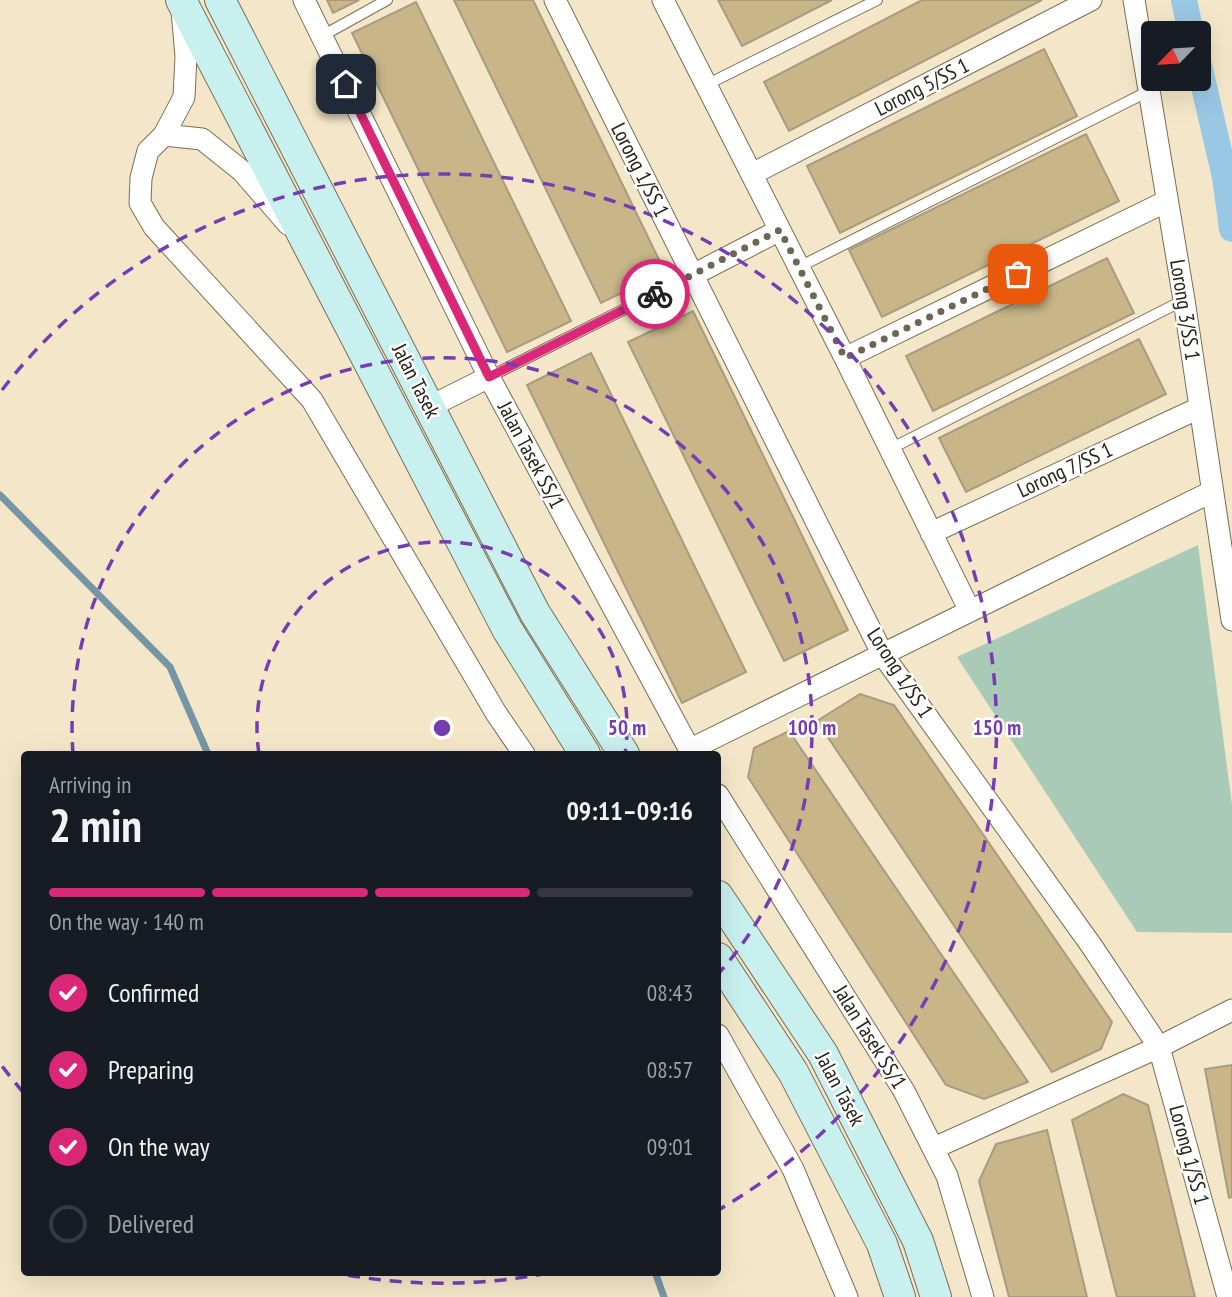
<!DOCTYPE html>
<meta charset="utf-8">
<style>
:root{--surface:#171b24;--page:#20242c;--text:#f1f3f6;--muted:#9ea1a6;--line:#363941;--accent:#db2777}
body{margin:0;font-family:"PT Sans Narrow",sans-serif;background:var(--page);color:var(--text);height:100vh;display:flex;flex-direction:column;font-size:26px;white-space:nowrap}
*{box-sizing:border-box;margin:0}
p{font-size:23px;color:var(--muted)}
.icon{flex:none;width:38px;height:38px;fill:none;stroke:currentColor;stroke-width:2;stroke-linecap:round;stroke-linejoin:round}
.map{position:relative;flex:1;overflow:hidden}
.drawer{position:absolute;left:21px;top:751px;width:700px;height:525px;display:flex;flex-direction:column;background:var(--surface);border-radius:7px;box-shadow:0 7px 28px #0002}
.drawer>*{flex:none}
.needle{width:46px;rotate:245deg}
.fabs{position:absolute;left:1141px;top:21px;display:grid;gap:14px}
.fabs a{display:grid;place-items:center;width:70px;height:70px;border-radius:7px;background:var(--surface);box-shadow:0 7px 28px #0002;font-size:35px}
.pin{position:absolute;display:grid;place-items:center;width:60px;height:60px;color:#fff;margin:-30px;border-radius:14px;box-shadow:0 4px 10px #0006}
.courier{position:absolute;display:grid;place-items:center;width:70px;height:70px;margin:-35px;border:5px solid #db2777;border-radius:50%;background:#fff;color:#222;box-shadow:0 2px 9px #0007}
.head em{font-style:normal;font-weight:600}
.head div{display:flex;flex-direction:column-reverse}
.head{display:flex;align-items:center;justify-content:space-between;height:119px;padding:0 28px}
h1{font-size:46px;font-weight:600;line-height:52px}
.bar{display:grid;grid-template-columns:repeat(4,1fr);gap:10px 7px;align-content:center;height:84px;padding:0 28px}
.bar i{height:9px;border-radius:5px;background:var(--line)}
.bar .active{background:var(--accent)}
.bar p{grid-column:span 4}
ol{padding:0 28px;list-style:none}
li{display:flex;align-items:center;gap:21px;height:77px}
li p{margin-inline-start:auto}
li .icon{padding:7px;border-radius:50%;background:var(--accent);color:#fff;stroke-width:4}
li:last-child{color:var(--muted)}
li i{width:38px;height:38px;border:4px solid var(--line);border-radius:50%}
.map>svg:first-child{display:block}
</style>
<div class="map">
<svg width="1232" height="1297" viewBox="0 0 1232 1297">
<rect width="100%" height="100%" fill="#f4e7c9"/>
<path fill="#a8cab7" d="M1198,545L1232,805V933L1137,932L957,657Z"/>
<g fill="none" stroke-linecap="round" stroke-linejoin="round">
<path stroke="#7696a6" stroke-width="7" d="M0,495L170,667L208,754
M655,1272L664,1297"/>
<path stroke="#99c8e4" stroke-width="26" d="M1184,0L1191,33
M1199,65L1225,177L1232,229"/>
</g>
<path fill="#c8b588" stroke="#a89b7f" stroke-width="2" d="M327,0H359L333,13Z
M454,0H533L665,272L601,303Z
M718,0H832L742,46Z
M922,0H1042L789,131L764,82Z
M416,2L571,321L507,352L352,33Z
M1044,49L1077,116L840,233L807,166Z
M1086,134L1119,201L882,317L849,250Z
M1107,258L1134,313L933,411L906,356Z
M693,311L848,630L784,661L628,342Z
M1139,339L1166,394L966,492L939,438Z
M591,353L746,672L682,703L527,385Z
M860,694L894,705L1112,1022L1101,1049L1052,1072L817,721Z
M789,731L1028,1082L984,1099L946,1085L748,777L754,748Z
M1232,1065V1197L1229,1198L1205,1069Z
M1123,1094L1148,1105L1195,1297H1117L1072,1120Z
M1047,1130L1087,1297H1009L979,1181L996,1144Z"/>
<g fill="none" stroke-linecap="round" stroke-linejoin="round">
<defs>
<path id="service" d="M322,36L387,0
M706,85L877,0
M799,267L1149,91
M489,377L693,275
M890,449L1184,300"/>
<path id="minor" d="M304,0L489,377L692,754
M555,0L883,655L1091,945L1159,1047L1228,1297
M663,0L845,358L970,611
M1134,0L1184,300L1232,620
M182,11L186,56L184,97L164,135L148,151L141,178L140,203L154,227L312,400L496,713L524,754
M164,135L202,139L242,171L288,224
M752,174L1091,0
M693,275L780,230
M845,358L1167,201
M429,407L489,377
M931,533L1199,408
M689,750L1211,492
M718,795L904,1091L947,1176L983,1297
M718,1035L793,1169L847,1297
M934,1148L1159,1047L1232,1010"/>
<path id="secondary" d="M181,0L507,629L585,754
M220,0L535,613L624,754
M718,896L823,1054L918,1241L936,1297
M718,958L793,1072L882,1244L900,1297"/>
</defs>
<use href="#service" stroke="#796d53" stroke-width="12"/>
<use href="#minor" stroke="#796d53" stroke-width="23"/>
<use href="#secondary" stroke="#796d53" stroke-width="32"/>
<use href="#service" stroke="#fff" stroke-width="10"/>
<use href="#minor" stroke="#fff" stroke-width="21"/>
<use href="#secondary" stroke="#c8f0ef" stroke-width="30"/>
</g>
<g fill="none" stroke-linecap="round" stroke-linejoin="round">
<path stroke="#6e6655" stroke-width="7" stroke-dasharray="0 12.6" d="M655,294L780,230L845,358L1018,274"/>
<path stroke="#db2777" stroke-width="9" d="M346,84L489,377L655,294"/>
</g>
<g fill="none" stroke="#753db3" stroke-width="3.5" stroke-dasharray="12 9">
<path d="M259 754A185 185 0 1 1 625 754"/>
<path d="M73 754A370 370 0 1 1 719 973"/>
<path d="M548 1273A555 555 0 0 1 336 1273M23 1092A555 555 0 0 1 2 1066M2 390A555 555 0 1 1 720 1209"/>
</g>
<g text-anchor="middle" stroke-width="5" stroke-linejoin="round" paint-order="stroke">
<g font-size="21" fill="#262116" stroke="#fff">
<text transform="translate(922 87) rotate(-27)" y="7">Lorong 5/SS 1</text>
<text transform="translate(640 170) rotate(63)" y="7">Lorong 1/SS 1</text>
<text transform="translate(1185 310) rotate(81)" y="7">Lorong 3/SS 1</text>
<text transform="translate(416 381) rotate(63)" y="7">Jalan Tasek</text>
<text transform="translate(531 455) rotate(62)" y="7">Jalan Tasek SS/1</text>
<text transform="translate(1065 470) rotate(-25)" y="7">Lorong 7/SS 1</text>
<text transform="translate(900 673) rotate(57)" y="7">Lorong 1/SS 1</text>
<text transform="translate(870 1037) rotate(58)" y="7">Jalan Tasek SS/1</text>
<text transform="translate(840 1089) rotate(62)" y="7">Jalan Tasek</text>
<text transform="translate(1189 1155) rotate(75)" y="7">Lorong 1/SS 1</text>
</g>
</g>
<circle cx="442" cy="728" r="10" fill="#753db3" stroke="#fff" stroke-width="3.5"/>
<g font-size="21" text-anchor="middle" font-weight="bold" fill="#753db3" stroke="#fff" stroke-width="5" stroke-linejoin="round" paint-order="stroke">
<text x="627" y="735">50 m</text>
<text x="812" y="735">100 m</text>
<text x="997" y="735">150 m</text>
</g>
</svg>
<div class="fabs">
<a><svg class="needle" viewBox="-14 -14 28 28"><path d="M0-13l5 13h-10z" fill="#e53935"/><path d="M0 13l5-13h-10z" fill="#9ea1a6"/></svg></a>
</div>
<div class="pin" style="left:1018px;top:274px;background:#ea580c"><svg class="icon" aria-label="bag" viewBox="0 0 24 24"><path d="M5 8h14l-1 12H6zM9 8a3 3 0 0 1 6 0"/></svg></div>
<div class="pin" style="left:346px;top:84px;background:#1f2937"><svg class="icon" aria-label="home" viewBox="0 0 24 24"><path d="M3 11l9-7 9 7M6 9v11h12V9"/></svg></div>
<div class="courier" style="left:655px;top:294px"><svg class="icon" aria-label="bike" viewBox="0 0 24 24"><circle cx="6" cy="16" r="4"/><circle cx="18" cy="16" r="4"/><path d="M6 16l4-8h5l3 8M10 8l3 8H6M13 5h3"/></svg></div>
<section class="drawer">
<div class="head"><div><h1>2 min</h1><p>Arriving in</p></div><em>09:11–09:16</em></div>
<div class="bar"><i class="active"></i><i class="active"></i><i class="active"></i><i></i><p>On the way · 140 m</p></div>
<ol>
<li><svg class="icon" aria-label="check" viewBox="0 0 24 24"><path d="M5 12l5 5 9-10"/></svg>Confirmed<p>08:43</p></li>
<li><svg class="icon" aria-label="check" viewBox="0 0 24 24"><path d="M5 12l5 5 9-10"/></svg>Preparing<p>08:57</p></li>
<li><svg class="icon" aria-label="check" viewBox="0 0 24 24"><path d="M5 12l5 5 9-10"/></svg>On the way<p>09:01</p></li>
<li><i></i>Delivered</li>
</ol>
</section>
</div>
